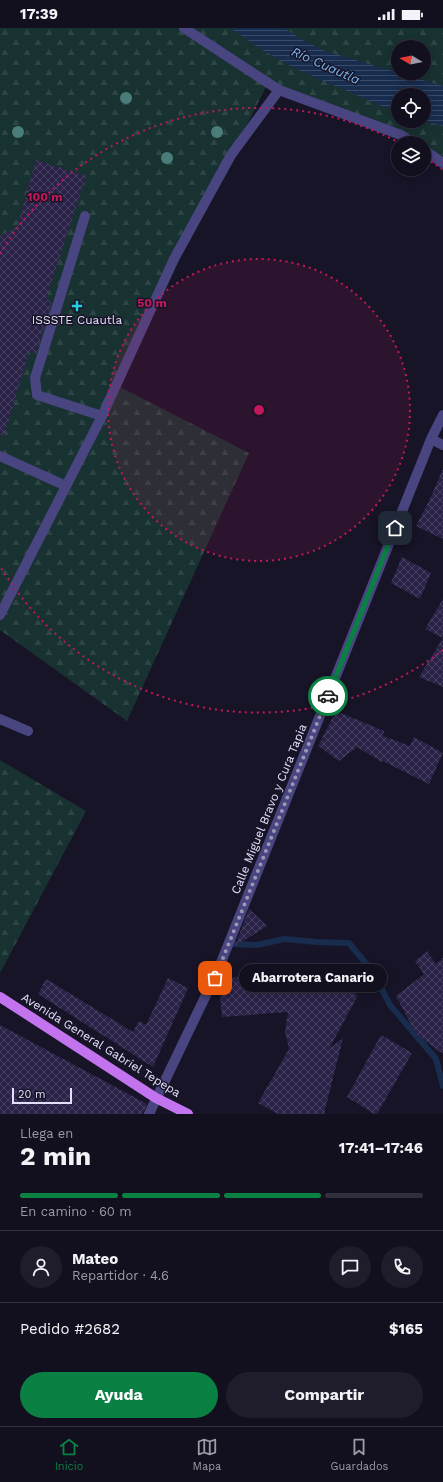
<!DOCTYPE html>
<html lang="es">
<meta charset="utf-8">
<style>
:root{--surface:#120f1e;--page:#1f1d2b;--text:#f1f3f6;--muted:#9c9ca4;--line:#312f3c;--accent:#0b8043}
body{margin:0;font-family:"Work Sans",sans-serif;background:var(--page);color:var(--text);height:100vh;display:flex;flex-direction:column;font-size:15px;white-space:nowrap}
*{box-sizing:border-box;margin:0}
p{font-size:13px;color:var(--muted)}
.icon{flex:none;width:22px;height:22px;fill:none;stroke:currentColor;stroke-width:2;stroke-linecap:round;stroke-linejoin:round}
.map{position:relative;height:1086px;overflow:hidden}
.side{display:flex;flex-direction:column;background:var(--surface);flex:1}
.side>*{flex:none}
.needle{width:26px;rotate:280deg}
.buttons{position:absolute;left:391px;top:12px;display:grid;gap:8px}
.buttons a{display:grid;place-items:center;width:40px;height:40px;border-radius:50%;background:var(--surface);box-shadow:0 2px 10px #0003,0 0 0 1px var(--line);font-size:20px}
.scale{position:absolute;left:12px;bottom:10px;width:60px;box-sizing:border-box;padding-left:4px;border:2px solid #e3dffb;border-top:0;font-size:11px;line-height:14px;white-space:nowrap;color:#e3dffb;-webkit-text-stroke:3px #181428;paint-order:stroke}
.pin{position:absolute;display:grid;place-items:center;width:34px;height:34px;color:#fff;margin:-17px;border-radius:8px;box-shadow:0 2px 6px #0006}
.courier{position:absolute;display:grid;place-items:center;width:40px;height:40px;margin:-20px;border:3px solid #0b8043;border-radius:50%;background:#fff;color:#222;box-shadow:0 1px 5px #0007}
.bubble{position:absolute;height:28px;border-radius:14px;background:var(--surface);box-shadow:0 2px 10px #0003,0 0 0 1px var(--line);font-size:13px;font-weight:700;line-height:28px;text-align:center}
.overview em{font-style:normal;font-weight:700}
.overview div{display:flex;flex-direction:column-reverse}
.overview{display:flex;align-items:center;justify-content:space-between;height:68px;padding:0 20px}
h1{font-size:26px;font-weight:700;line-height:30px}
.bar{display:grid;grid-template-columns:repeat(4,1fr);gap:6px 4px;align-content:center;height:48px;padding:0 20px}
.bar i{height:5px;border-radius:3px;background:var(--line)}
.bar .current{background:var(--accent)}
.bar p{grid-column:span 4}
.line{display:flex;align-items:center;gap:10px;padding:0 20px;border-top:1px solid var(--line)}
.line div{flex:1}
.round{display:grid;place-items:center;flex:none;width:42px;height:42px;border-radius:21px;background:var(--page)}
.action{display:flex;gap:8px;margin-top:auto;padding:8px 20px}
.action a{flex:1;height:46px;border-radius:24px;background:var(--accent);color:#fff;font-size:16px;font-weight:700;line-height:46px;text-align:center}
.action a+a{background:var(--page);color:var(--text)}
.status{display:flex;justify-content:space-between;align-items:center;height:28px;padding:0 20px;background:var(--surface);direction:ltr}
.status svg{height:11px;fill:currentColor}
.dock{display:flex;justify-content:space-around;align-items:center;height:56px;border-top:1px solid var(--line);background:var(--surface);font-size:11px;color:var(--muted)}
.dock a{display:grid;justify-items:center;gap:2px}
.dock .current{color:var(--accent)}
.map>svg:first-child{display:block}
</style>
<div class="status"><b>17:39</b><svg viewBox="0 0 49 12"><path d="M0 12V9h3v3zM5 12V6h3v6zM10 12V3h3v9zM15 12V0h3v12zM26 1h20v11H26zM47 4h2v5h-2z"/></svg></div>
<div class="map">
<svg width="443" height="1086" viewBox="0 0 443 1086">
<defs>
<pattern id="forest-firs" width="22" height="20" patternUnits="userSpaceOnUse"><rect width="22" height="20" fill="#183131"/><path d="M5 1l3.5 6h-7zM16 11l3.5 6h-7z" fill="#2e4546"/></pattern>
<pattern id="water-rules" width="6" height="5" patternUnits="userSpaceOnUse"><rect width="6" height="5" fill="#182c4d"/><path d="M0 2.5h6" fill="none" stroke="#394a68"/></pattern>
<pattern id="building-cross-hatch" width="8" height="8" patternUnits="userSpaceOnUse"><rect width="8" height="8" fill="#2a2247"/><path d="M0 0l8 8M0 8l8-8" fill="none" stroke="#494262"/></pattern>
</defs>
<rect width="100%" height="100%" fill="#181428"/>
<path fill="url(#forest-firs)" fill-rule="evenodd" d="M0,0H443V135L424,122V115H413L268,55L116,357L249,425L127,693L0,602ZM398,19H424V45H398ZM398,67H424V93H398Z
M0,732L86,783L0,945Z"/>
<path fill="url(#water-rules)" d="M230,0H285L301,11L325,23L443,58V98L424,93V67H398V85L294,40L264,23Z"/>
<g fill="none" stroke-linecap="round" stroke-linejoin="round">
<path stroke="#182c4d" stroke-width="6" d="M229,916L257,917L284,911L317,914L349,915L373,944L390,977L436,1031L443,1058"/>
</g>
<path fill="url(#building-cross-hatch)" d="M36,132L86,148L46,271L52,274L36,325L29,324L4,408L0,407V208L17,199Z
M443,441V511L416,498L428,475Z
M402,529L431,545L420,571L391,555Z
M443,571V610L425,601Z
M443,610V659L419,649Z
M336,683L384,703L383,708L410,718L414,709L443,725L429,756L383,733L382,734L357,719L339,733L318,718Z
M249,881L267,898L235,918Z
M427,923L436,936L443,930V1026L416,1006L396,968L424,946L415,933Z
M294,943L358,967L329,1021L343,1010L324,1086H278L258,1075L289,1021L285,1004L288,984L222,989L219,955L221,951Z
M168,950L188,960L153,1039L38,966L46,951L133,1004L139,993L146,997Z
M0,997L147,1076L143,1086H0Z
M381,1007L412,1025L377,1086H374L347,1069Z"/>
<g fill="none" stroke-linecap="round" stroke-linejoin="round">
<path stroke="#484581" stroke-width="10" d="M85,188L35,350L37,367L102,388
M0,428L66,458"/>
<path stroke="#484581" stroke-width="10" d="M184,0L279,62L401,107L413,115
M424,122L443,135
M431,411L443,417
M0,587L102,388L174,231L231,127L279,62
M0,691L28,703
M149,1086L218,942L431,411L443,387"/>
<path stroke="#c273ed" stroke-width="10" d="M0,969L156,1070L188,1086"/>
</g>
<g fill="#4a7d7a">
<circle cx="126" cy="70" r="6"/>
<circle cx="18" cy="104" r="6"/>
<circle cx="217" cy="104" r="6"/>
<circle cx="167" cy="130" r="6"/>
</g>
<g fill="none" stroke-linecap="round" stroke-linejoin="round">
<path stroke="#9c98b1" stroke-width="4" stroke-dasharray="0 7.2" d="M215,950L328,668"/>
<path stroke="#0b8043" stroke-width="5" d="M328,668L395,500"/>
</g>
<circle cx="259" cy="382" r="151" fill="#c2185b" fill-opacity=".12"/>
<g fill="none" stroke="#c2185b" stroke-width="2" stroke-dasharray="2 4">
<circle cx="259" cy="382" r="151"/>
<path d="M443 622A302 302 0 0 1 0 538M0 226A302 302 0 0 1 398 114M426 130A302 302 0 0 1 443 142"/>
</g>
<path fill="#23cce3" stroke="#181428" stroke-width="1.5" d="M75 272h4v4h4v4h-4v4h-4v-4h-4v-4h4z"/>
<g text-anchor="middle" stroke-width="3" stroke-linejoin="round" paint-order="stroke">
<g font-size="12" fill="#e3dffb" stroke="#181428">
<text x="77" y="296">ISSSTE Cuautla</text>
</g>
<g font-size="12" fill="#e3dffb" stroke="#181428">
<text transform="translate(269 781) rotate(-68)" y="4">Calle Miguel Bravo y Cura Tapia</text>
<text transform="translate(101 1017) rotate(32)" y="4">Avenida General Gabriel Tepepa</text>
</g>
<g font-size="13" font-style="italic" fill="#7ab6ee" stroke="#181428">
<text transform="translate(326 37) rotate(24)" y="5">Río Cuautla</text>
</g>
</g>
<circle cx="259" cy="382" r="6" fill="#c2185b" stroke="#181428" stroke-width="2"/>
<g font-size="12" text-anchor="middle" font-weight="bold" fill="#c2185b" stroke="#181428" stroke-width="3" stroke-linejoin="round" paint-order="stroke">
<text x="45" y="173">100 m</text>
<text x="152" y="279">50 m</text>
</g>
</svg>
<div class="buttons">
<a><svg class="needle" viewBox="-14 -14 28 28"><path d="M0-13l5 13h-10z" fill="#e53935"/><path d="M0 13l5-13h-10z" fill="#9c9ca4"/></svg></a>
<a><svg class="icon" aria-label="locate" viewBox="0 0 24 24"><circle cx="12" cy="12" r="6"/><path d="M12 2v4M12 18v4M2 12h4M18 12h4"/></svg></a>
<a><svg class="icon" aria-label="layers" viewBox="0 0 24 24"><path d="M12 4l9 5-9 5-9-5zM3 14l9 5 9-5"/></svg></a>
</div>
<div class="scale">20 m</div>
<div class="pin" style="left:215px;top:950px;background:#ea580c"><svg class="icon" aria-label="bag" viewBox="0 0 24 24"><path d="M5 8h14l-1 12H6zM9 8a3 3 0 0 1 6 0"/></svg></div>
<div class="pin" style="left:395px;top:500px;background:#1f2937"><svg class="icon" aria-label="home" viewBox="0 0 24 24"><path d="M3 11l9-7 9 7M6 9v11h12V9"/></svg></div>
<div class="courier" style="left:328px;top:668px"><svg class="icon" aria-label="car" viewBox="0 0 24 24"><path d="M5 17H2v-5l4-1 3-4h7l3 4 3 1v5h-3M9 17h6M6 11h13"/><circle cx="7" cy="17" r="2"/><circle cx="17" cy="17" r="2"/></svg></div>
<div class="bubble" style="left:239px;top:936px;width:148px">Abarrotera Canario</div>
</div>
<section class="side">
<div class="overview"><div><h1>2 min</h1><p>Llega en</p></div><em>17:41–17:46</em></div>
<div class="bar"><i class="current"></i><i class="current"></i><i class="current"></i><i></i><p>En camino · 60 m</p></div>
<div class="line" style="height:72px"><a class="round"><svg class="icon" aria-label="person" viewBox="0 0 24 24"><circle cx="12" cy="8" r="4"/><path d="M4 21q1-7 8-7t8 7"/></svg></a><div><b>Mateo</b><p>Repartidor · 4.6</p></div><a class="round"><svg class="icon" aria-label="chat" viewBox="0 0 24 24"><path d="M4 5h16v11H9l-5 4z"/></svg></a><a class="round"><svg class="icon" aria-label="phone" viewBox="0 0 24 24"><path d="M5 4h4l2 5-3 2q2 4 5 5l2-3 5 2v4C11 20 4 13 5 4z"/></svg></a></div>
<div class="line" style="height:52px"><div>Pedido #2682</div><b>$165</b></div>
<div class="action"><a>Ayuda</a><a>Compartir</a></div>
</section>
<nav class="dock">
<a class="current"><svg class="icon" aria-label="home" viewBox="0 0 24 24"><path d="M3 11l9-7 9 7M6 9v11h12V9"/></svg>Inicio</a>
<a><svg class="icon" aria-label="map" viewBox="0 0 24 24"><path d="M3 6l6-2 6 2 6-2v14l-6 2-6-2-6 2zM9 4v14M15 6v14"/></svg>Mapa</a>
<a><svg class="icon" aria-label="saved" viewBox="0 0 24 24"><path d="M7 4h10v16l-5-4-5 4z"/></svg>Guardados</a>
</nav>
